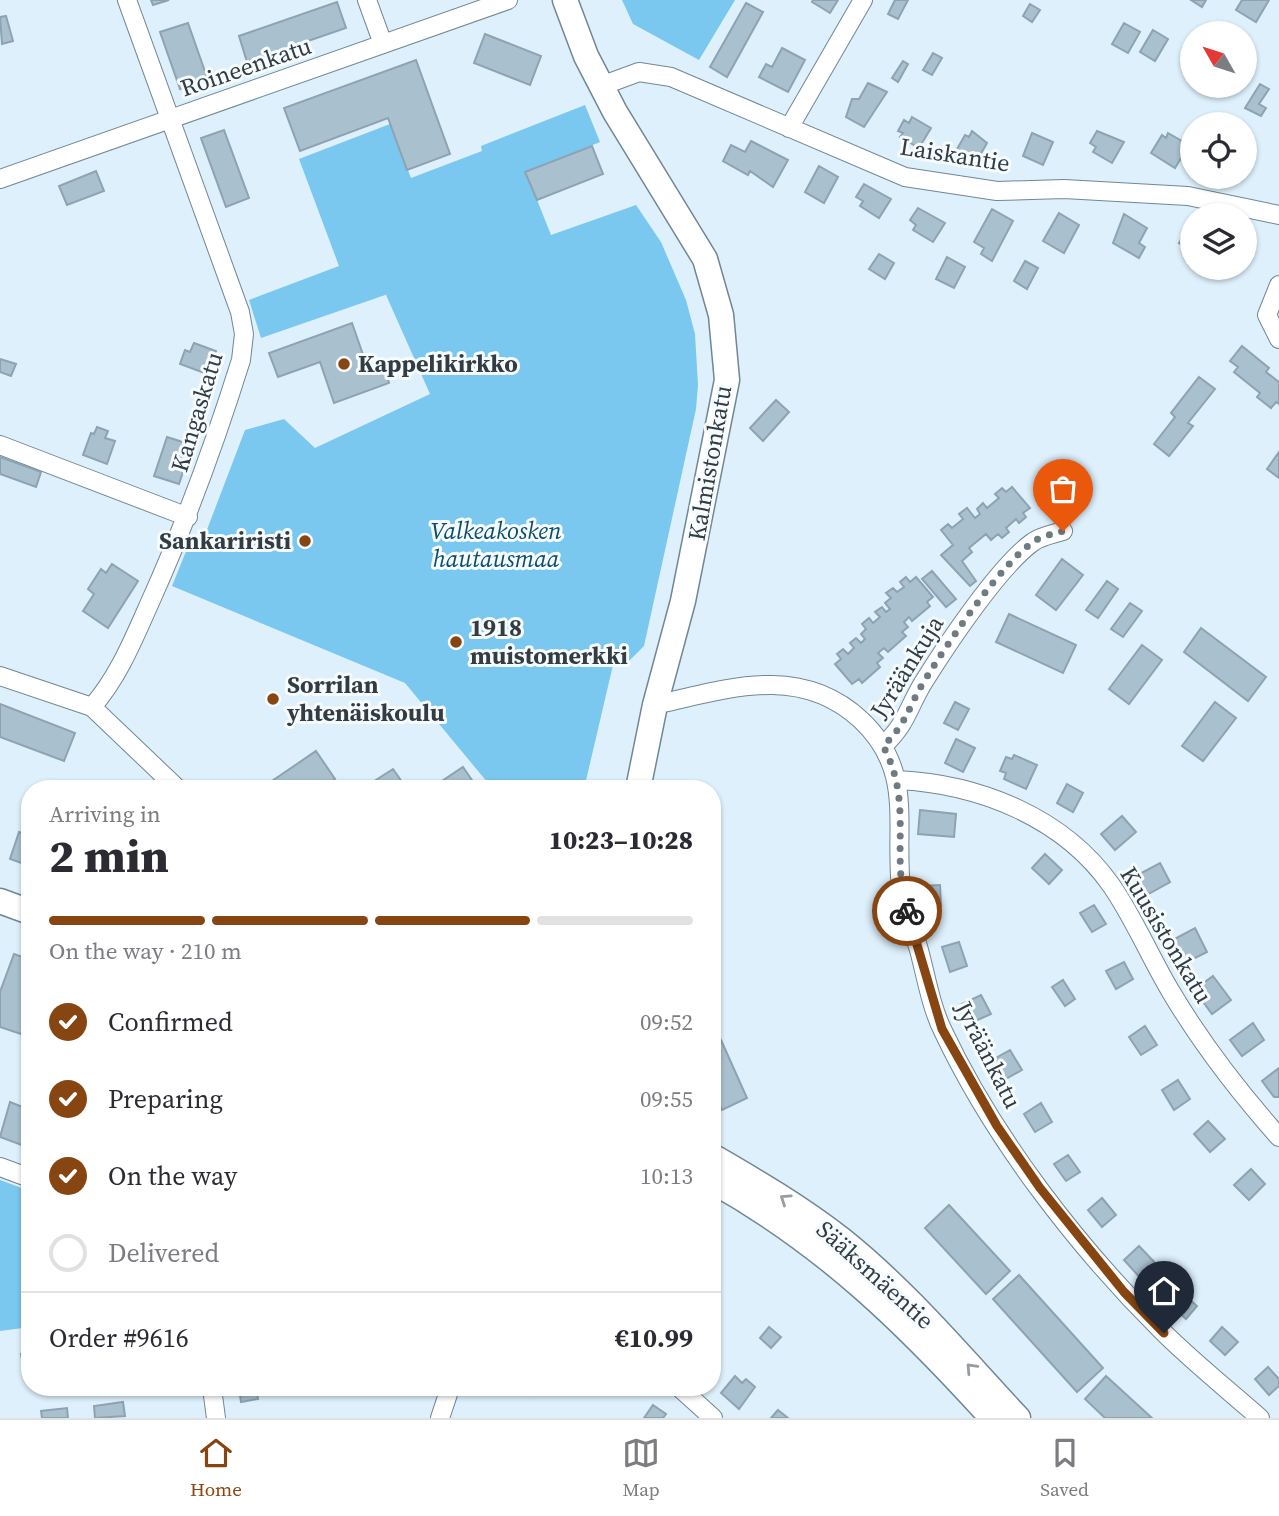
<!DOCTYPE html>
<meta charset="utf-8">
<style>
:root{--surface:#fff;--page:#f7f7f7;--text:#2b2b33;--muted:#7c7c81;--line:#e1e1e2;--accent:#874611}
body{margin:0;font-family:"Source Serif 4",serif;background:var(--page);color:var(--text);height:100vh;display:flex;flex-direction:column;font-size:26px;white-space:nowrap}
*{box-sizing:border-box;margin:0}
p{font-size:23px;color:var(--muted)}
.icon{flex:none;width:38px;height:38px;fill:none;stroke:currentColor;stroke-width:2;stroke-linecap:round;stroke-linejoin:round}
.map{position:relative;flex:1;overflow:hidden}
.side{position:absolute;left:21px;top:780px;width:700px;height:616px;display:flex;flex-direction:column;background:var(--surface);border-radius:28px;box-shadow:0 2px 5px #0004}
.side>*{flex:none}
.needle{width:46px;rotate:309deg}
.tools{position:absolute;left:1180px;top:21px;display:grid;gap:14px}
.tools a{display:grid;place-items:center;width:77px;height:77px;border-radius:50%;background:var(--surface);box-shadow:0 2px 5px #0004;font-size:35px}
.pin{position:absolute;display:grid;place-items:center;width:60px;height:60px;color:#fff;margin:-72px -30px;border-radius:50% 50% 50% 0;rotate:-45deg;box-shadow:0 0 7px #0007}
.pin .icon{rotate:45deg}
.courier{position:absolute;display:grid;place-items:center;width:70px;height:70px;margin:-35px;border:5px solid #874611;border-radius:50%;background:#fff;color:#222;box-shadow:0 2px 9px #0007}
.overview em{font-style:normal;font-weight:800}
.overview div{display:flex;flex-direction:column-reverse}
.overview{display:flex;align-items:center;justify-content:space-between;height:119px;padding:0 28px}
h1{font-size:46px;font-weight:800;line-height:52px}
.bar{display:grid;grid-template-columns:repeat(4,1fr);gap:10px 7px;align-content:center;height:84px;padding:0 28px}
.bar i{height:9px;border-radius:5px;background:var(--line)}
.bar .on{background:var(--accent)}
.bar p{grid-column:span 4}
.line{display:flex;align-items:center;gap:18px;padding:0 28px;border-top:2px solid var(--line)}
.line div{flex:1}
ol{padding:0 28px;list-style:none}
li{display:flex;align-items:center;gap:21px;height:77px}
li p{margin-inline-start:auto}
li .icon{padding:7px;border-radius:50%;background:var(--accent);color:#fff;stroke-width:4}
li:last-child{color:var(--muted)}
li i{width:38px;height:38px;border:4px solid var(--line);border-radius:50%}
.dock{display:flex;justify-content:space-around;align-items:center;height:98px;border-top:2px solid var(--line);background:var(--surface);font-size:19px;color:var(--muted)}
.dock a{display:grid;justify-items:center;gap:4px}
.dock .on{color:var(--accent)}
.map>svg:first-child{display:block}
</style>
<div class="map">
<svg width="1279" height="1418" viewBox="0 0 1279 1418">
<rect width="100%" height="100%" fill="#ddf0fc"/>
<path fill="#7ac7f0" d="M622,0H735L699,60L633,24Z
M585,105L600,142L526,172L551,235L636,205L661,242L686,300L695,334L698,385L696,409L644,646L627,663L613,665L584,789H493L405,683L172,586L189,544L200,548L245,430L284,419L315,448L430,394L386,295L388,294L261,338L249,300L339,266L299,159L390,124L411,178L482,151L481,146Z
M0,1180L30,1191V1327L0,1331Z"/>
<path fill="#a9c0ce" stroke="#8da3b1" stroke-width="2" d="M151,0H169L153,5Z
M813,0H838L830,13L812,2Z
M895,0H908L898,19L888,14Z
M1191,0H1206L1202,7Z
M1242,0H1269L1256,22L1236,10Z
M337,2L346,28L247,62L239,36Z
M746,3L763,12L727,77L710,67Z
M1030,4L1040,10L1032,22L1023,16Z
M6,16L13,41L2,44L0,17Z
M188,23L208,80L180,89L160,32Z
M1124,23L1140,32L1128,53L1112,44Z
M1153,30L1168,39L1155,61L1140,52Z
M485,34L541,56L530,85L474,63Z
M782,48L805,60L788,92L759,77L766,64L772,67Z
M933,53L942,58L932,75L923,70Z
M416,60L450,154L407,170L388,118L300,151L284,108Z
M903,61L908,64L898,82L892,78Z
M868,83L887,92L864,127L846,117L852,99H859Z
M1260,84L1269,89L1259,104L1266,108L1261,116L1245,108Z
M912,117L931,128L919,148L900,137L903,133L898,131L904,120L909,123Z
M224,130L249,198L226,207L201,138Z
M972,131L987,143L979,157L970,154L968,158L956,151L965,135L969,137Z
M1097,131L1124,142L1112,163L1093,152L1096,147L1090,143Z
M1032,133L1053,142L1043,165L1023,156Z
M1168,133L1189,145L1175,168L1151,153L1162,135L1166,138Z
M751,141L788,160L773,187L750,171L748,175L723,161L731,145L745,152Z
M592,146L603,174L537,200L525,172Z
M819,166L838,177L824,203L805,192Z
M96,171L104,191L67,205L59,186Z
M864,184L891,199L879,218L860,206L863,201L856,197Z
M918,208L945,223L933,242L913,230L916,225L910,220Z
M992,209L1013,221L992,261L981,254L984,248L974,242Z
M1059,213L1079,225L1064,253L1043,241Z
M1124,214L1147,228L1139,243L1145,247L1139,258L1113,243Z
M1191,223L1192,224V250L1179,243Z
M879,254L894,263L885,279L869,269Z
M947,257L965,267L954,288L936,279Z
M1025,261L1038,268L1027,289L1014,281Z
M352,323L367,366L382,361L389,383L334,403L320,362L278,377L269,353Z
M194,343L216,351L207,374L180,364L185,350L190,352Z
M1242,346L1269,368L1266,372L1279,382V404L1276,402L1271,408L1257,397L1260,393L1234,372L1238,367L1230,361Z
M0,359L16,364L11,376L0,372Z
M1199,377L1215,389L1188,423L1193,426L1169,456L1154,444L1175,417L1171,413Z
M776,400L789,412L763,441L750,428Z
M97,427L108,431L105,438L115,441L107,464L83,455L91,433L94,434Z
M167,437L192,445L179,484L154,476Z
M1279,452V478L1267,469Z
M0,457L41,472L36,487L0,474Z
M1012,487L1030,508L1023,513L1026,517L1019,523L1016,519L1006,528L1009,532L1002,538L998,534L991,540L986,534L969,548L972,552L962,561L976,581L970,586L941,555L953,545L941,530L948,524L952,528L963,519L959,514L967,508L975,518L980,514L977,509L983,503L987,508L999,498L995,494L1002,488L1006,492Z
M1062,559L1083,575L1056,610L1036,595Z
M112,564L138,581L108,628L83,611L94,594L88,589L101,569L106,573Z
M932,571L956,599L946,607L922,579Z
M906,577L910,582L916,577L933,597L927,602L930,606L912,621L909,617L904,622L908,627L902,632L906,636L888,652L884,648L878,653L883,658L877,663L880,667L862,683L859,679L852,684L835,664L841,659L837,654L843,649L848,654L854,648L850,643L856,638L861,643L865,639L861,634L866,629L862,624L869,618L873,623L880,617L875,612L882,607L886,612L890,609L885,603L891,598L886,593L893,588L897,592L904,587L900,582Z
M1107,581L1118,589L1098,618L1086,610Z
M1130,603L1142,611L1123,637L1111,629Z
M1009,614L1076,645L1063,673L996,642Z
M1201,628L1266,677L1248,701L1184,652Z
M1142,645L1162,660L1129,704L1109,689Z
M955,702L969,709L958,730L944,723Z
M1215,702L1236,718L1203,761L1182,746Z
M0,704L75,733L64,761L0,737Z
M956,739L975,748L963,772L945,763Z
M316,751L335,779L320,789H278L272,781Z
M1014,755L1037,765L1026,789L1004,779L1006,773L1000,771L1006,757L1012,759Z
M463,767L478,789H430Z
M393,769L407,789H362Z
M1067,784L1083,793L1073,812L1057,803Z
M920,810L956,814L954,837L918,834Z
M1122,816L1136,832L1115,850L1101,834Z
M19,832L30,836V866L10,859Z
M1045,854L1062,870L1049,884L1032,868Z
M1160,863L1170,882L1145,896L1134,877Z
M940,885L941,906L922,907L921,886Z
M1094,905L1106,924L1092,932L1080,913Z
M1195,928L1207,952L1181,965L1169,942Z
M959,942L967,966L950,972L942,947Z
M14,954L30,960V1010L21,1034L0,1027V992Z
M1124,962L1133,979L1116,989L1106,971Z
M1213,976L1231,1000L1212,1014L1198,995L1205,990L1201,985Z
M1063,980L1075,999L1065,1006L1052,987Z
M981,995L991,1014L973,1022L962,1004Z
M1253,1023L1264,1040L1242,1056L1230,1040Z
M1145,1026L1157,1045L1141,1055L1129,1037Z
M721,1040L747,1098L722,1110L712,1091V1043Z
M1010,1050L1022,1070L1004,1080L992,1060Z
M1279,1068V1097H1274L1262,1081Z
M1178,1080L1190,1099L1174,1110L1162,1090Z
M10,1102L30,1110V1148L0,1137Z
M1041,1103L1052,1122L1035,1132L1024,1114Z
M1208,1121L1225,1139L1210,1152L1194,1134Z
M1068,1155L1080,1172L1066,1181L1054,1164Z
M1251,1169L1265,1184L1249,1200L1234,1185Z
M1102,1198L1116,1215L1102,1227L1088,1210Z
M949,1205L1010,1271L986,1294L925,1228Z
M1139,1246L1159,1267L1143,1281L1124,1260Z
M1019,1275L1103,1368L1077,1392L993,1299Z
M1179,1290L1197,1306L1186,1319L1168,1303Z
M769,1327L781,1337L771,1348L760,1338Z
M1222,1327L1238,1342L1225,1355L1210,1341Z
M30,1353V1370L24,1371L21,1354Z
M1268,1367L1279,1379V1386L1269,1395L1255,1379Z
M735,1376L742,1383L746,1379L755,1387L739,1409L721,1393Z
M1106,1376L1152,1418H1105L1085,1399Z
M239,1388H256L258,1399L241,1402Z
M529,1388H538L535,1395L527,1391Z
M123,1402L125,1416L95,1418L94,1406Z
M653,1405L666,1414L663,1418H644Z
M67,1408L68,1418H42L41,1411Z
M778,1410L788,1418H771Z"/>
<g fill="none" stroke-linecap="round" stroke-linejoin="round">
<defs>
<path id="street" d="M367,0L383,44
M601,86L639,72L671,77L905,177L997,191L1064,189L1188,196L1279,215
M789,128L863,0
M0,179L508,0
M1279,285L1267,315L1279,339
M0,445L188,517
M0,676L92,707L178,789
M655,705C726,689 800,663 861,720C915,771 894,824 901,889C903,909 913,930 919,950C926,976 931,1007 943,1031C994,1139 1077,1246 1161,1330C1192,1361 1227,1389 1260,1418
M92,707C119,676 134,638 151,600C186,522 215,443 241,360L244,334L240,312L127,0
M883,746C907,723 907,710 923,683C946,646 999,566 1033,542C1041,536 1054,534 1063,531
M898,780C979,784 1063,817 1111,885C1134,918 1150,957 1171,992C1202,1044 1239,1092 1279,1137
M0,1167L30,1178
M212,1388L216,1418
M680,1388L713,1418
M440,1418L450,1388"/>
<path id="secondary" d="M565,0L586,56L615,112L705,259L721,315L727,380L683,601L655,705L638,789
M0,901L30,912
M712,1156C757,1182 801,1208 842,1240C907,1292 961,1357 1018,1418
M712,1181C825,1244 906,1323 992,1418"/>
</defs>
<use href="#street" stroke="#718794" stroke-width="20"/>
<use href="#secondary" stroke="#718794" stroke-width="27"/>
<use href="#street" stroke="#fff" stroke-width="18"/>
<use href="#secondary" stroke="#fff" stroke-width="24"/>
</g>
<defs><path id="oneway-chevron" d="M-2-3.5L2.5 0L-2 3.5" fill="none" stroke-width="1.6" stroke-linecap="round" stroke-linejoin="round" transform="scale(1.75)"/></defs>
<g stroke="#989ea0">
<use href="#oneway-chevron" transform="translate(785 1199) rotate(-146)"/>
<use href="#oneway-chevron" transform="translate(971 1368) rotate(-133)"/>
</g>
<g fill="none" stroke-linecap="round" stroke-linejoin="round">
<path stroke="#6e7b82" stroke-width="7" stroke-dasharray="0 12.6" d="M907,911C890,853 914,803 883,746C907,723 907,710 923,683C946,646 998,567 1033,542C1041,536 1054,534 1063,531"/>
<path stroke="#874611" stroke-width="9" d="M907,911L942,1029L997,1126L1040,1188L1124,1292L1164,1333"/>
</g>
<g fill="#874611" stroke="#f6fbfe" stroke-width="2.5">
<circle cx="344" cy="364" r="7"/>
<circle cx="305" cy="541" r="7"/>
<circle cx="456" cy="642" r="7"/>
<circle cx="273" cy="699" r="7"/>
</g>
<g text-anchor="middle" stroke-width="6" stroke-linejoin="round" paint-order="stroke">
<g font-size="24" fill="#323c41" stroke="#f6fbfe">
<text transform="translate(246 67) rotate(-19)" y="8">Roineenkatu</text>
<text transform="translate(955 155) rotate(9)" y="8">Laiskantie</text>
<text transform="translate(197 412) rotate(-73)" y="8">Kangaskatu</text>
<text transform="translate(710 463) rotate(-80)" y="8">Kalmistonkatu</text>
<text transform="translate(907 667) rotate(-58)" y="8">Jyräänkuja</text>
<text transform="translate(1166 935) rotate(59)" y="8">Kuusistonkatu</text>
<text transform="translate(988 1055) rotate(63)" y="8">Jyräänkatu</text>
<text transform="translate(875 1275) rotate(42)" y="8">Sääksmäentie</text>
</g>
<g font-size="24" font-weight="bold" fill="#323c41" stroke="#f6fbfe" text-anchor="start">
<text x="358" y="372">Kappelikirkko</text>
<text x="291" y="549" text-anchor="end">Sankariristi</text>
<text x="470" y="636">1918<tspan x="470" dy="28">muistomerkki</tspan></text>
<text x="287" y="693">Sorrilan<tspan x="287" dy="28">yhtenäiskoulu</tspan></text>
</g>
<g font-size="24" font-style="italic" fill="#0b4d6a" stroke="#f6fbfe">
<text x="496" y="539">Valkeakosken<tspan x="496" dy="28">hautausmaa</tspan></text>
</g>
</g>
</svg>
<div class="tools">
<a><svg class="needle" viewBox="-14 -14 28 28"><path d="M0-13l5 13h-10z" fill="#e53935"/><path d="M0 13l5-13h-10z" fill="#7c7c81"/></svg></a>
<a><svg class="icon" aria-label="locate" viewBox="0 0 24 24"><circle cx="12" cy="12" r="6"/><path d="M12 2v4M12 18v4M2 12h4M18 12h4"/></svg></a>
<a><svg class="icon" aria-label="layers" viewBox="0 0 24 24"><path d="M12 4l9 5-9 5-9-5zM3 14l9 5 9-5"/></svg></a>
</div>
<div class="pin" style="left:1063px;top:531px;background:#ea580c"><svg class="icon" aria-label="bag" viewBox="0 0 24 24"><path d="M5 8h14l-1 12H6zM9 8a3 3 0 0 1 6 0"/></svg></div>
<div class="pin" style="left:1164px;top:1333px;background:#1f2937"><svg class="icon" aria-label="home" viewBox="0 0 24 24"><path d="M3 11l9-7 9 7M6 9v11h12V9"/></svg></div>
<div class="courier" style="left:907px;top:911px"><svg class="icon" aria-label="bike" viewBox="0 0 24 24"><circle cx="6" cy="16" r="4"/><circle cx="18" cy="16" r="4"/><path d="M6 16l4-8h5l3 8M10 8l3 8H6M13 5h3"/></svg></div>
<section class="side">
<div class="overview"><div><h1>2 min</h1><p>Arriving in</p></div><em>10:23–10:28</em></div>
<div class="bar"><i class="on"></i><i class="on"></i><i class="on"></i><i></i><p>On the way · 210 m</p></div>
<ol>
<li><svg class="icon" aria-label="check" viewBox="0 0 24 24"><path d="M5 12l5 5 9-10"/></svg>Confirmed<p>09:52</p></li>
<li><svg class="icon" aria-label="check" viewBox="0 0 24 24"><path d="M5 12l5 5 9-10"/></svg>Preparing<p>09:55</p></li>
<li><svg class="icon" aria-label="check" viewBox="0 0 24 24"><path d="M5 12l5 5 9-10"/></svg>On the way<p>10:13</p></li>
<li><i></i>Delivered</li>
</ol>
<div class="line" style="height:91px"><div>Order #9616</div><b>€10.99</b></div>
</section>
</div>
<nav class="dock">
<a class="on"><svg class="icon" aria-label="home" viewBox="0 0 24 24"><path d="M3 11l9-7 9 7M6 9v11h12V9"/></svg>Home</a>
<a><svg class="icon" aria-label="map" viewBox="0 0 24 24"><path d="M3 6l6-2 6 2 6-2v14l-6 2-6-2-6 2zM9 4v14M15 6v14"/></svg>Map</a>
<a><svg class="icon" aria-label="saved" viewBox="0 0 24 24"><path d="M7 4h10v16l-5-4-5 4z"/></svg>Saved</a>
</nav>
